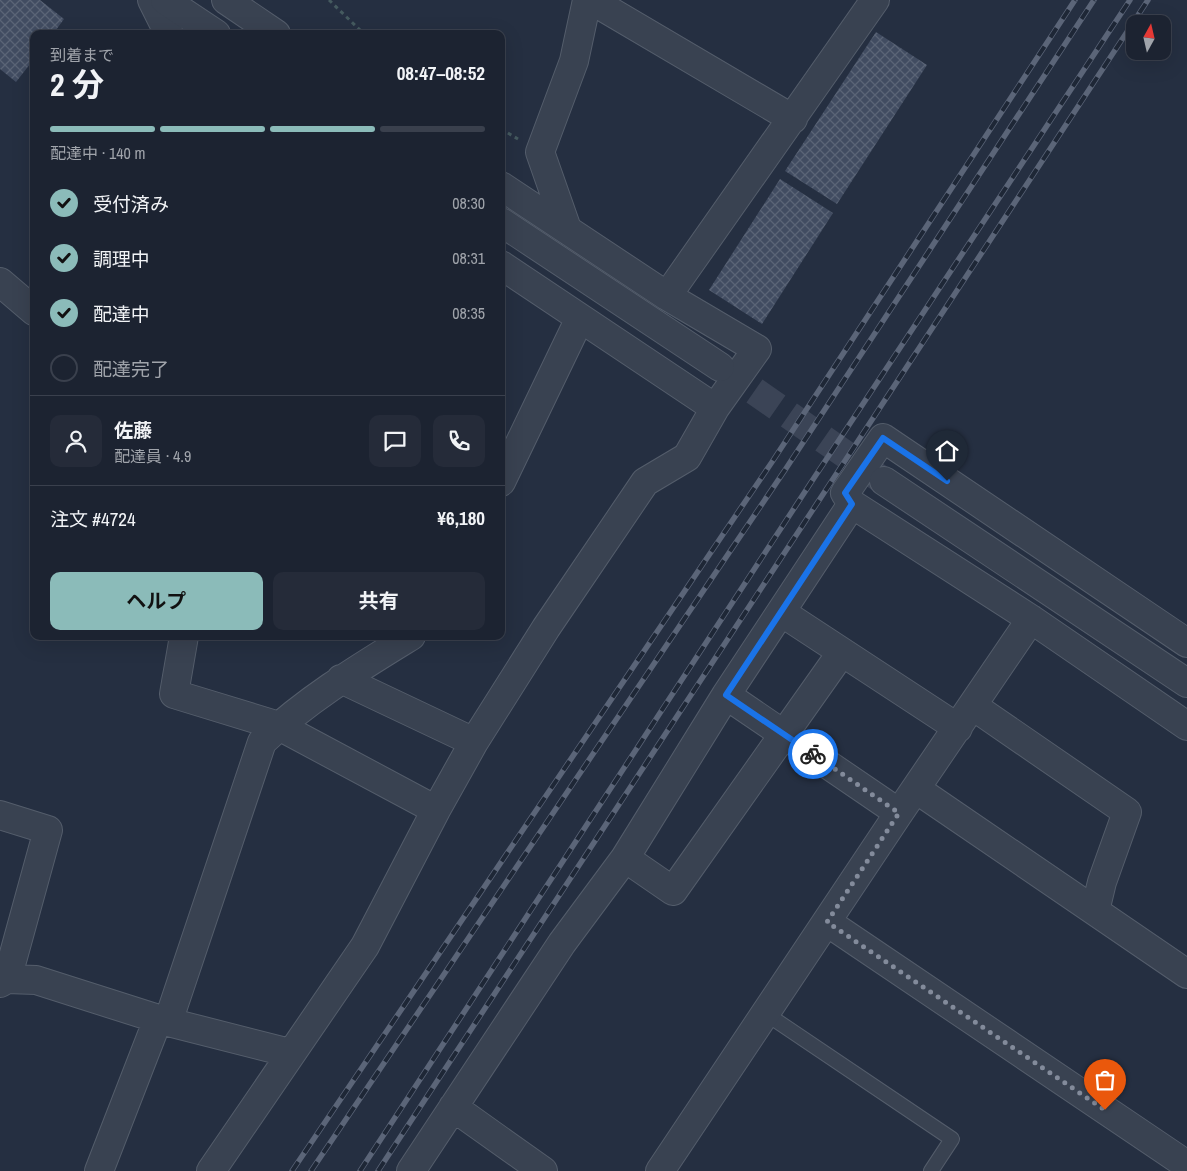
<!DOCTYPE html>
<html lang="ja">
<meta charset="utf-8">
<style>
:root{--surface:#1c2331;--page:#252b39;--text:#f1f3f6;--muted:#a0a4ab;--line:#3a404d;--accent:#8bbbb9}
body{margin:0;font-family:"Archivo Narrow","Noto Sans JP",sans-serif;background:var(--page);color:var(--text);height:100vh;display:flex;flex-direction:column;font-size:19px;white-space:nowrap}
*{box-sizing:border-box;margin:0}
p{font-size:16px;color:var(--muted)}
.icon{flex:none;width:28px;height:28px;fill:none;stroke:currentColor;stroke-width:2;stroke-linecap:round;stroke-linejoin:round}
.map{position:relative;flex:1;overflow:hidden}
.panel{position:absolute;left:30px;top:30px;width:475px;height:610px;display:flex;flex-direction:column;background:var(--surface);border-radius:10px;box-shadow:0 5px 20px #0002,0 0 0 1px var(--line)}
.panel>*{flex:none}
.needle{width:32px;rotate:8deg}
.fabs{position:absolute;left:1126px;top:15px;display:grid;gap:10px}
.fabs a{display:grid;place-items:center;width:45px;height:45px;border-radius:10px;background:var(--surface);box-shadow:0 5px 20px #0002,0 0 0 1px var(--line);font-size:25px}
.pin{position:absolute;display:grid;place-items:center;width:42px;height:42px;color:#fff;margin:-51px -21px;border-radius:50% 50% 50% 0;rotate:-45deg;box-shadow:0 0 5px #0007}
.pin .icon{rotate:45deg}
.courier{position:absolute;display:grid;place-items:center;width:50px;height:50px;margin:-25px;border:4px solid #1a73e8;border-radius:50%;background:#fff;color:#222;box-shadow:0 1px 6px #0007}
.headline em{font-style:normal;font-weight:700}
.headline div{display:flex;flex-direction:column-reverse}
.headline{display:flex;align-items:center;justify-content:space-between;height:85px;padding:0 20px}
h1{font-size:32px;font-weight:700;line-height:38px}
.bar{display:grid;grid-template-columns:repeat(4,1fr);gap:8px 5px;align-content:center;height:60px;padding:0 20px}
.bar i{height:6px;border-radius:4px;background:var(--line)}
.bar .on{background:var(--accent)}
.bar p{grid-column:span 4}
.line{display:flex;align-items:center;gap:12px;padding:0 20px;border-top:1px solid var(--line)}
.line div{flex:1}
.round{display:grid;place-items:center;flex:none;width:52px;height:52px;border-radius:10px;background:var(--page)}
ol{padding:0 20px;list-style:none}
li{display:flex;align-items:center;gap:15px;height:55px}
li p{margin-inline-start:auto}
li .icon{padding:5px;border-radius:50%;background:var(--accent);color:#111;stroke-width:4}
li:last-child{color:var(--muted)}
li i{width:28px;height:28px;border:2px solid var(--line);border-radius:50%}
.action{display:flex;gap:10px;margin-top:auto;padding:10px 20px}
.action a{flex:1;height:58px;border-radius:10px;background:var(--accent);color:#111;font-size:20px;font-weight:700;line-height:58px;text-align:center}
.action a+a{background:var(--page);color:var(--text)}
.map>svg:first-child{display:block}
</style>
<div class="map">
<svg width="1187" height="1171" viewBox="0 0 1187 1171">
<defs>
<pattern id="building-cross-hatch" width="8" height="8" patternUnits="userSpaceOnUse" patternTransform="scale(1.25)"><rect width="8" height="8" fill="#414c61"/><path d="M0 0l8 8M0 8l8-8" fill="none" stroke="#5a6476"/></pattern>
</defs>
<rect width="100%" height="100%" fill="#252f41"/>
<path fill="url(#building-cross-hatch)" d="M0,0H40L64,19L53,34H34V59L16,82L0,69Z
M876,32L927,65L837,204L785,171Z
M780,179L833,213L762,324L709,290Z"/>
<g fill="none" stroke-linecap="round" stroke-linejoin="round">
<path stroke="#3b4456" stroke-width="28" stroke-dasharray="28 14" stroke-linecap="butt" d="M720,367L882,480"/>
<defs>
<path id="service" d="M765,1013L952,1139L931,1171"/>
<path id="minor" d="M152,0L169,34
M226,0L276,34
M591,0L793,119
M501,186L667,296L757,349L715,408L501,265
M567,229L540,152L574,61L587,0
M0,282L34,311
M667,296L875,0
M501,482L580,318
M781,612L958,728
M184,636L174,694L279,726L436,810
M1187,643L883,438L845,493L852,504L1031,619L1187,726
M341,679L474,742
M726,695L899,813
M973,706L1127,812L1102,882L1095,911
M916,789L1187,974
M0,815L48,830L7,979
M625,858L673,891L842,652
M827,922L1187,1165
M0,983L7,979L36,980L168,1022L290,1053
M168,1022L262,742C306,700 359,668 411,636
M453,1107L543,1171
M99,1171L158,1019
M211,1171L365,946L436,810L474,742L546,628L645,482L687,457L715,408
M411,1171L562,943L625,858L726,695L852,504
M660,1171L899,813L1031,619"/>
<path id="tertiary" d="M165,0L216,34
M501,222L720,367
M884,481L1187,683"/>
</defs>
<use href="#service" stroke="#545d6b" stroke-width="16"/>
<use href="#minor" stroke="#545d6b" stroke-width="30"/>
<use href="#tertiary" stroke="#545d6b" stroke-width="30"/>
<path stroke="#455a5f" stroke-width="3" stroke-dasharray="4 4" stroke-linecap="butt" d="M329,0L364,34
M501,129L518,139"/>
<use href="#service" stroke="#394251" stroke-width="14"/>
<use href="#minor" stroke="#394251" stroke-width="28"/>
<use href="#tertiary" stroke="#394251" stroke-width="28"/>
<defs>
<path id="rail" d="M292,1171L772,462L1075,0
M311,1171L785,470L1094,0
M360,1171L810,484L1130,0
M378,1171L1148,0"/>
</defs>
<use href="#rail" stroke="#5b6578" stroke-width="5.5"/>
<use href="#rail" stroke="#1e2736" stroke-width="4" stroke-dasharray="11" stroke-linecap="butt"/>
</g>
<g fill="none" stroke-linecap="round" stroke-linejoin="round">
<path stroke="#838b9b" stroke-width="5" stroke-dasharray="0 9" d="M813,754L899,813L827,922L1105,1110"/>
<path stroke="#1a73e8" stroke-width="6" d="M813,754L726,695L852,504L845,493L883,438L947,481"/>
</g>
</svg>
<div class="fabs">
<a><svg class="needle" viewBox="-14 -14 28 28"><path d="M0-13l5 13h-10z" fill="#e53935"/><path d="M0 13l5-13h-10z" fill="#a0a4ab"/></svg></a>
</div>
<div class="pin" style="left:1105px;top:1110px;background:#ea580c"><svg class="icon" aria-label="bag" viewBox="0 0 24 24"><path d="M5 8h14l-1 12H6zM9 8a3 3 0 0 1 6 0"/></svg></div>
<div class="pin" style="left:947px;top:481px;background:#1f2937"><svg class="icon" aria-label="home" viewBox="0 0 24 24"><path d="M3 11l9-7 9 7M6 9v11h12V9"/></svg></div>
<div class="courier" style="left:813px;top:754px"><svg class="icon" aria-label="bike" viewBox="0 0 24 24"><circle cx="6" cy="16" r="4"/><circle cx="18" cy="16" r="4"/><path d="M6 16l4-8h5l3 8M10 8l3 8H6M13 5h3"/></svg></div>
<section class="panel">
<div class="headline"><div><h1>2 分</h1><p>到着まで</p></div><em>08:47–08:52</em></div>
<div class="bar"><i class="on"></i><i class="on"></i><i class="on"></i><i></i><p>配達中 · 140 m</p></div>
<ol>
<li><svg class="icon" aria-label="check" viewBox="0 0 24 24"><path d="M5 12l5 5 9-10"/></svg>受付済み<p>08:30</p></li>
<li><svg class="icon" aria-label="check" viewBox="0 0 24 24"><path d="M5 12l5 5 9-10"/></svg>調理中<p>08:31</p></li>
<li><svg class="icon" aria-label="check" viewBox="0 0 24 24"><path d="M5 12l5 5 9-10"/></svg>配達中<p>08:35</p></li>
<li><i></i>配達完了</li>
</ol>
<div class="line" style="height:90px"><a class="round"><svg class="icon" aria-label="person" viewBox="0 0 24 24"><circle cx="12" cy="8" r="4"/><path d="M4 21q1-7 8-7t8 7"/></svg></a><div><b>佐藤</b><p>配達員 · 4.9</p></div><a class="round"><svg class="icon" aria-label="chat" viewBox="0 0 24 24"><path d="M4 5h16v11H9l-5 4z"/></svg></a><a class="round"><svg class="icon" aria-label="phone" viewBox="0 0 24 24"><path d="M5 4h4l2 5-3 2q2 4 5 5l2-3 5 2v4C11 20 4 13 5 4z"/></svg></a></div>
<div class="line" style="height:65px"><div>注文 #4724</div><b>¥6,180</b></div>
<div class="action"><a>ヘルプ</a><a>共有</a></div>
</section>
</div>
